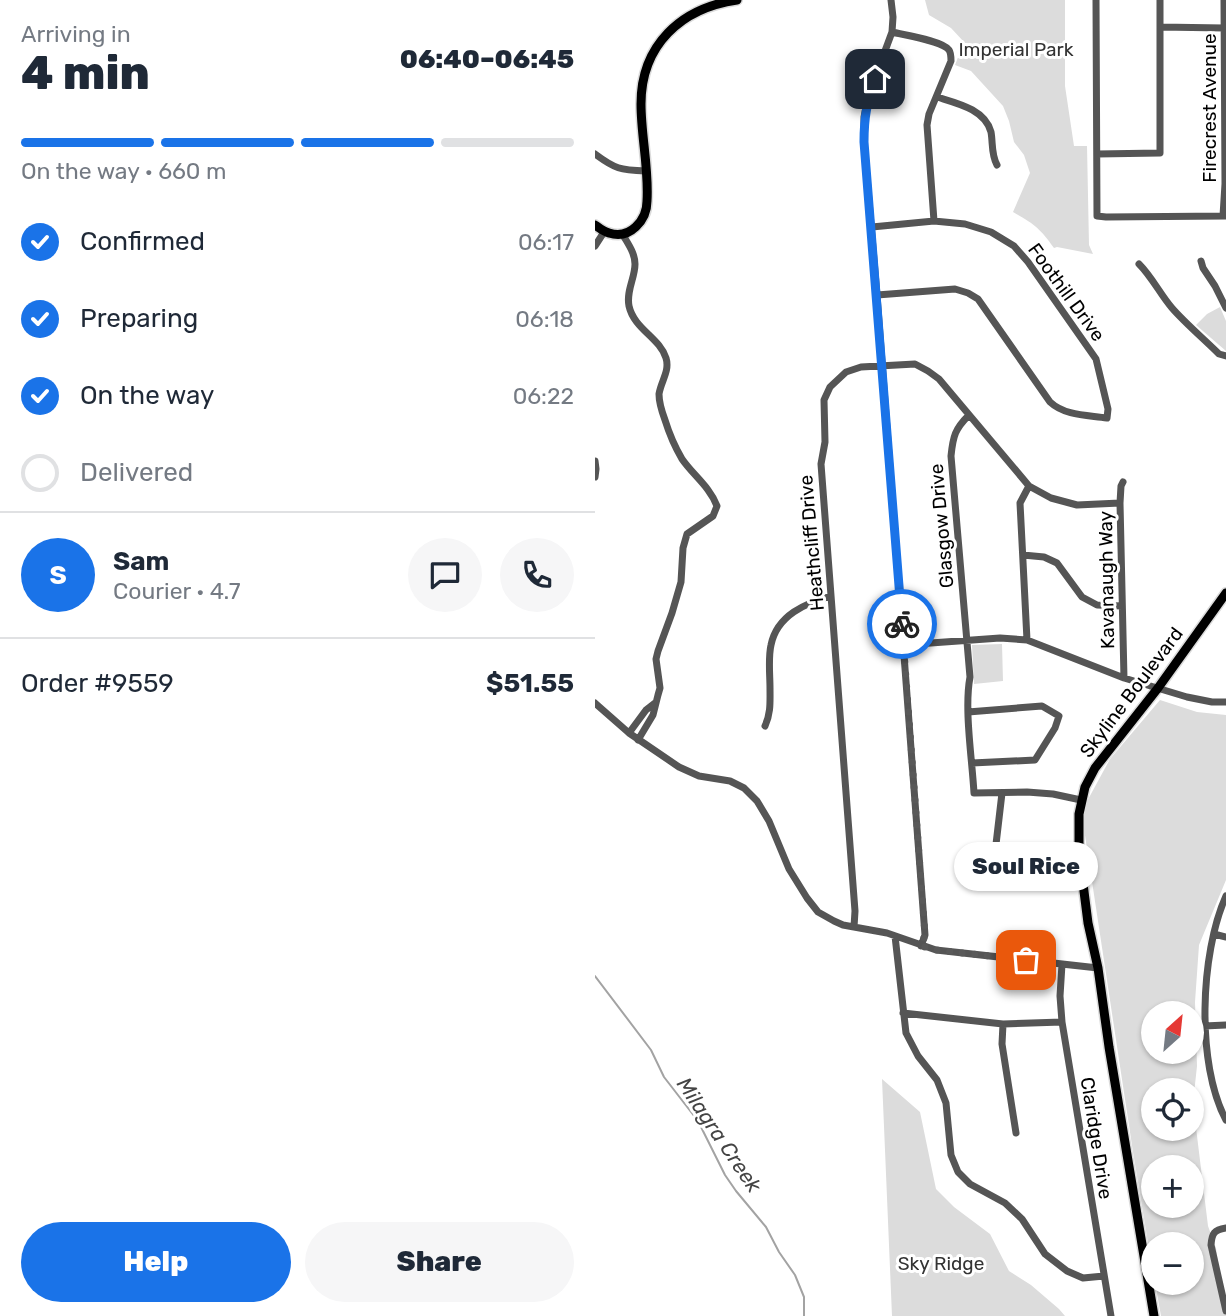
<!DOCTYPE html>
<meta charset="utf-8">
<style>
:root{--surface:#fff;--page:#f6f6f7;--text:#1f2937;--muted:#747a83;--line:#e0e1e3;--accent:#1a73e8}
body{margin:0;font-family:Rubik,sans-serif;background:var(--page);color:var(--text);height:100vh;display:flex;flex-direction:column;font-size:26px;white-space:nowrap}
*{box-sizing:border-box;margin:0}
p{font-size:23px;color:var(--muted)}
.icon{flex:none;width:38px;height:38px;fill:none;stroke:currentColor;stroke-width:2;stroke-linecap:round;stroke-linejoin:round}
.map{position:relative;flex:1;overflow:hidden}
.side{display:flex;flex-direction:column;background:var(--surface);width:595px}
.side>*{flex:none}
.needle{width:46px;rotate:27deg}
.fabs{position:absolute;left:546px;top:1001px;display:grid;gap:14px}
.fabs a{display:grid;place-items:center;width:63px;height:63px;border-radius:50%;background:var(--surface);box-shadow:0 2px 5px #0004;font-size:35px}
.pin{position:absolute;display:grid;place-items:center;width:60px;height:60px;color:#fff;margin:-30px;border-radius:14px;box-shadow:0 4px 10px #0006}
.courier{position:absolute;display:grid;place-items:center;width:70px;height:70px;margin:-35px;border:5px solid #1a73e8;border-radius:50%;background:#fff;color:#222;box-shadow:0 2px 9px #0007}
.bubble{position:absolute;height:49px;border-radius:24px;background:var(--surface);box-shadow:0 2px 5px #0004;font-size:23px;font-weight:800;line-height:49px;text-align:center}
.headline em{font-style:normal;font-weight:800}
.headline div{display:flex;flex-direction:column-reverse}
.headline{display:flex;align-items:center;justify-content:space-between;height:119px;padding:0 21px}
h1{font-size:46px;font-weight:800;line-height:52px}
.bar{display:grid;grid-template-columns:repeat(4,1fr);gap:10px 7px;align-content:center;height:84px;padding:0 21px}
.bar i{height:9px;border-radius:5px;background:var(--line)}
.bar .on{background:var(--accent)}
.bar p{grid-column:span 4}
.line{display:flex;align-items:center;gap:18px;padding:0 21px;border-top:2px solid var(--line)}
.line div{flex:1}
.round{display:grid;place-items:center;flex:none;width:74px;height:74px;border-radius:37px;background:var(--page)}
ol{padding:0 21px;list-style:none}
li{display:flex;align-items:center;gap:21px;height:77px}
li p{margin-inline-start:auto}
li .icon{padding:7px;border-radius:50%;background:var(--accent);color:#fff;stroke-width:4}
li:last-child{color:var(--muted)}
li i{width:38px;height:38px;border:4px solid var(--line);border-radius:50%}
.action{display:flex;gap:14px;margin-top:auto;padding:14px 21px}
.action a{flex:1;height:80px;border-radius:42px;background:var(--accent);color:#fff;font-size:28px;font-weight:800;line-height:80px;text-align:center}
.action a+a{background:var(--page);color:var(--text)}
main{display:flex;flex:1;min-height:0}
.map>svg:first-child{display:block}
</style>
<main>
<section class="side">
<div class="headline"><div><h1>4 min</h1><p>Arriving in</p></div><em>06:40–06:45</em></div>
<div class="bar"><i class="on"></i><i class="on"></i><i class="on"></i><i></i><p>On the way · 660 m</p></div>
<ol>
<li><svg class="icon" aria-label="check" viewBox="0 0 24 24"><path d="M5 12l5 5 9-10"/></svg>Confirmed<p>06:17</p></li>
<li><svg class="icon" aria-label="check" viewBox="0 0 24 24"><path d="M5 12l5 5 9-10"/></svg>Preparing<p>06:18</p></li>
<li><svg class="icon" aria-label="check" viewBox="0 0 24 24"><path d="M5 12l5 5 9-10"/></svg>On the way<p>06:22</p></li>
<li><i></i>Delivered</li>
</ol>
<div class="line" style="height:126px"><b class="round" style="background:var(--accent);color:#fff">S</b><div><b>Sam</b><p>Courier · 4.7</p></div><a class="round"><svg class="icon" aria-label="chat" viewBox="0 0 24 24"><path d="M4 5h16v11H9l-5 4z"/></svg></a><a class="round"><svg class="icon" aria-label="phone" viewBox="0 0 24 24"><path d="M5 4h4l2 5-3 2q2 4 5 5l2-3 5 2v4C11 20 4 13 5 4z"/></svg></a></div>
<div class="line" style="height:91px"><div>Order #9559</div><b>$51.55</b></div>
<div class="action"><a>Help</a><a>Share</a></div>
</section>
<div class="map">
<svg width="631" height="1316" viewBox="0 0 631 1316">
<rect width="100%" height="100%" fill="#fff"/>
<path fill="#dcdcdc" fill-rule="evenodd" d="M330,0H470V86L479,146H492L494,245L498,254L462,247L459,248C445,228 439,224 418,212L435,173L429,155L419,142L414,121L408,106L376,71L360,65L369,42L356,28L334,15Z
M625,307L631,321V351L601,325L612,314Z
M407,644L408,681L379,684L377,645Z
M565,700L602,712L631,715V880L604,945L600,1002L602,1066L598,1103L613,1226L621,1248L631,1316H566L560,1283H597V1244H558V1273L538,1152L488,822L490,805L515,759ZM558,1013H597V1052H558ZM558,1090H597V1129H558ZM558,1167H597V1206H558Z
M287,1079L325,1112L341,1189L359,1207L395,1234L414,1271L436,1285L464,1309L470,1316H297Z"/>
<g fill="none" stroke-linecap="round" stroke-linejoin="round">
<path stroke="#a3a3a3" stroke-width="2" d="M0,976L56,1050L69,1077L103,1121L130,1175L141,1191L171,1227L184,1252L200,1275L209,1297V1316"/>
<defs>
<path id="major" d="M0,225C4,228 9,232 14,233C35,240 52,220 52,201C54,168 46,136 46,104C46,45 86,8 142,0
M559,1316L514,1047L503,968L493,923L484,852V814L490,787L500,768L563,688L631,593"/>
</defs>
<use href="#major" stroke="#dbdbdb" stroke-width="12"/>
<path stroke="#555" stroke-width="7" d="M296,0L298,17L297,32L273,97L269,117V142L282,295L330,935L326,946
M501,0L502,216L511,217L631,216
M565,27L629,28
M297,32C309,35 348,41 354,50C356,53 356,57 356,61L334,114L332,125L339,221
M342,97C361,103 390,109 396,132C398,143 396,154 402,165
M0,154C20,169 25,170 51,171
M502,154L565,153V0
M628,216L630,184L629,0
M277,227L339,221L370,224L396,232L419,246L433,262L501,359L513,409L512,418C493,415 470,416 455,402L383,299L373,293L360,289L282,295
M28,235C33,244 40,253 40,264C40,278 31,291 34,306C39,329 65,338 71,358C75,371 66,381 64,394C64,402 67,412 70,420C74,433 80,447 87,459C98,475 115,487 122,506L118,516L92,534L88,548L86,582L77,613L63,651L61,659L65,688L63,695L58,715L43,740
M0,246L9,232
M606,261L608,268L620,286L631,308
M544,264C557,277 565,294 577,308C591,324 609,339 624,354L631,356
M374,415C360,429 358,436 356,456L375,677C369,709 377,758 379,793L432,792L458,794L486,800
M0,461L1,469L0,477
M528,482L526,486L525,503L529,678
M428,555L449,557L462,563L487,597L502,605L527,606
M432,640L425,503L434,486
M308,645L405,638L432,640L529,678L592,697L617,702H631
M0,703L34,733L84,767L104,776L135,781L149,788L162,801L174,821L194,869L212,898L223,912L239,921L248,925L292,933L341,950L503,968
M373,712L447,706L464,716L460,728L440,760L377,763
M170,726C176,713 175,702 175,688C175,675 173,658 176,645C182,615 211,603 236,596
M34,733L51,710L60,703
M396,887L407,793
M631,896C605,954 601,1064 631,1120
M259,927L260,911L226,464L230,442L229,400L235,387L251,372L266,367L320,364L333,371L344,379L434,486L456,498L482,505L525,503
M619,934L631,937
M300,936L311,1033L323,1056L342,1080L351,1103L356,1155L363,1172L375,1184L410,1203L427,1219L450,1254L472,1271L488,1278L509,1276
M467,964L465,996L467,1022L516,1316
M308,1013L408,1024L467,1022
M408,1024L407,1044L421,1133
M609,1026L631,1025
M631,1228C619,1230 617,1233 616,1245L631,1311"/>
<use href="#major" stroke="#000" stroke-width="9"/>
</g>
<g fill="none" stroke-linecap="round" stroke-linejoin="round">
<path stroke="#595959" stroke-width="7" stroke-dasharray="0 12.6" d="M307,624L330,935L326,946L341,950L431,960"/>
<path stroke="#1a73e8" stroke-width="9" d="M280,79C272,102 269,117 269,142L307,624"/>
</g>
<g text-anchor="middle" stroke-width="6" stroke-linejoin="round" paint-order="stroke">
<g font-size="19" fill="#333" stroke="#fff">
<text x="421" y="56">Imperial Park</text>
<text x="346" y="1270">Sky Ridge</text>
</g>
<g font-size="19" fill="#000" stroke="#fff">
<text transform="translate(614 108) rotate(-90)" y="7">Firecrest Avenue</text>
<text transform="translate(472 292) rotate(54)" y="7">Foothill Drive</text>
<text transform="translate(346 526) rotate(-95)" y="7">Glasgow Drive</text>
<text transform="translate(216 543) rotate(-95)" y="7">Heathcliff Drive</text>
<text transform="translate(511 580) rotate(-91)" y="7">Kavanaugh Way</text>
<text transform="translate(536 692) rotate(-53)" y="7">Skyline Boulevard</text>
<text transform="translate(502 1138) rotate(81)" y="7">Claridge Drive</text>
</g>
<g font-size="21" font-style="italic" fill="#444" stroke="#fff">
<text transform="translate(124 1135) rotate(56)" y="7">Milagra Creek</text>
</g>
</g>
</svg>
<div class="fabs">
<a><svg class="needle" viewBox="-14 -14 28 28"><path d="M0-13l5 13h-10z" fill="#e53935"/><path d="M0 13l5-13h-10z" fill="#747a83"/></svg></a>
<a><svg class="icon" aria-label="locate" viewBox="0 0 24 24"><circle cx="12" cy="12" r="6"/><path d="M12 2v4M12 18v4M2 12h4M18 12h4"/></svg></a>
<a>+</a>
<a>−</a>
</div>
<div class="pin" style="left:431px;top:960px;background:#ea580c"><svg class="icon" aria-label="bag" viewBox="0 0 24 24"><path d="M5 8h14l-1 12H6zM9 8a3 3 0 0 1 6 0"/></svg></div>
<div class="pin" style="left:280px;top:79px;background:#1f2937"><svg class="icon" aria-label="home" viewBox="0 0 24 24"><path d="M3 11l9-7 9 7M6 9v11h12V9"/></svg></div>
<div class="courier" style="left:307px;top:624px"><svg class="icon" aria-label="bike" viewBox="0 0 24 24"><circle cx="6" cy="16" r="4"/><circle cx="18" cy="16" r="4"/><path d="M6 16l4-8h5l3 8M10 8l3 8H6M13 5h3"/></svg></div>
<div class="bubble" style="left:359px;top:842px;width:144px">Soul Rice</div>
</div>
</main>
